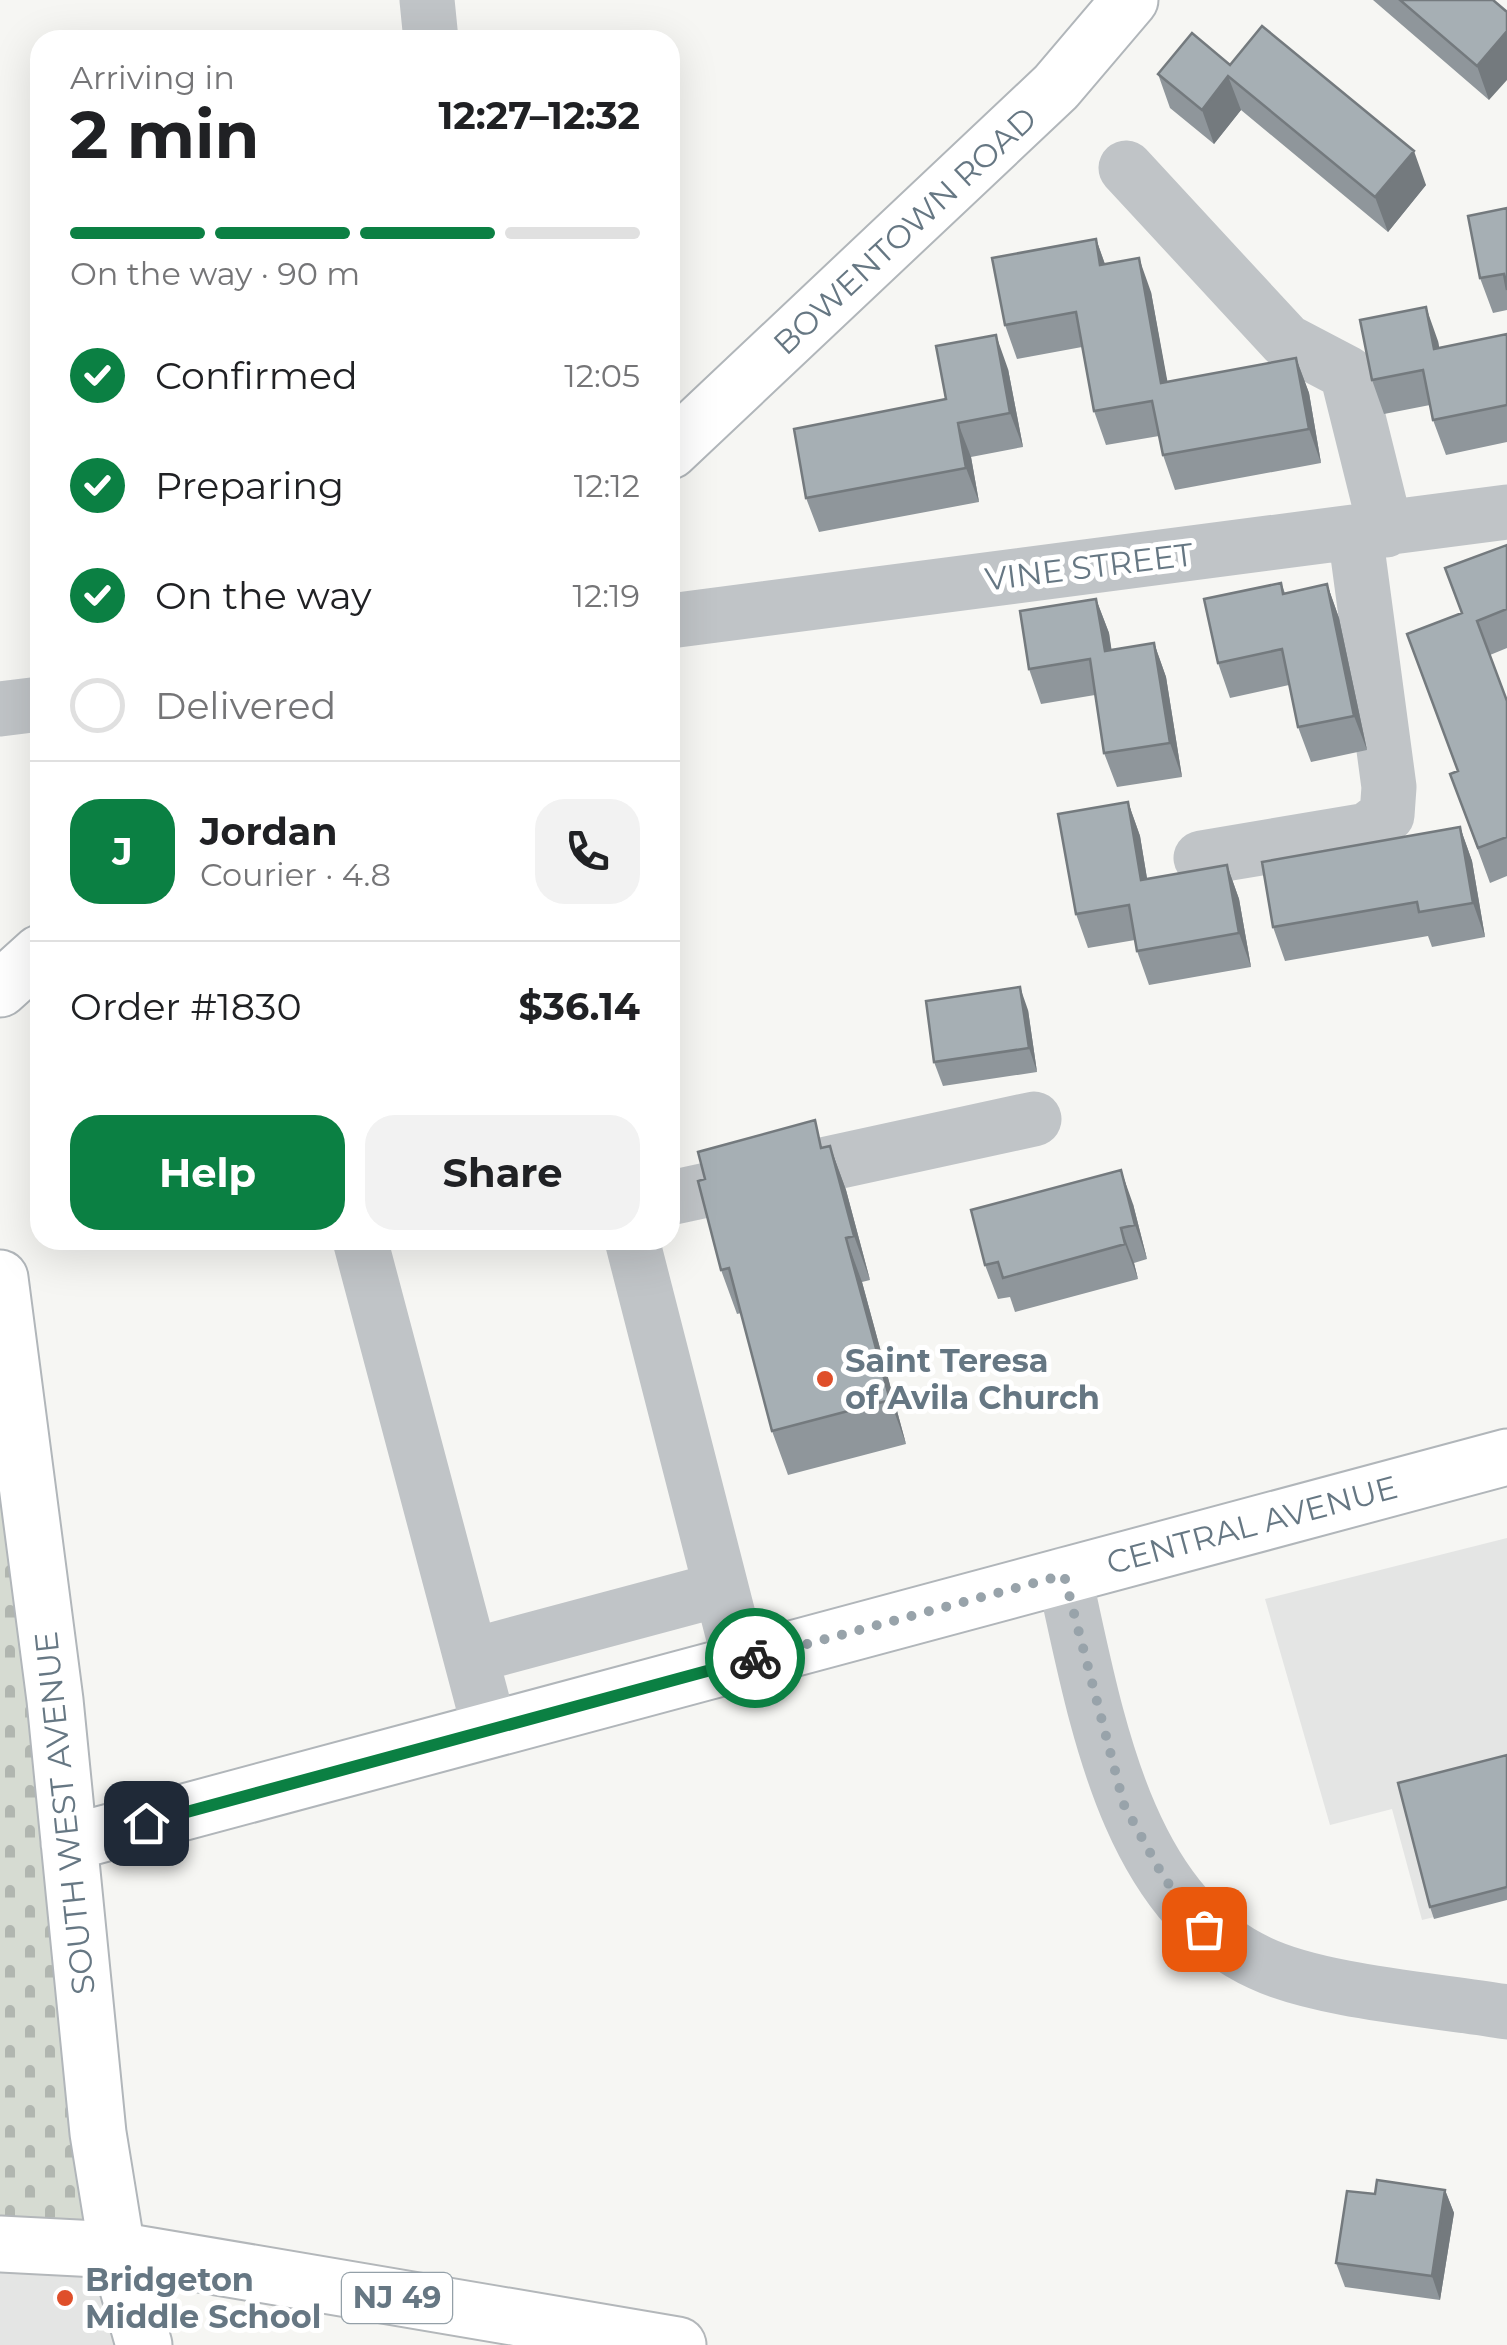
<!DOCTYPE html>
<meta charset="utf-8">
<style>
:root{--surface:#fff;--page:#f2f2f2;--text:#202124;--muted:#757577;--line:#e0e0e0;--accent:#0b8043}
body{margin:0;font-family:Montserrat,sans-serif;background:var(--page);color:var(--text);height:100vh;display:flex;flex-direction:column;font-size:38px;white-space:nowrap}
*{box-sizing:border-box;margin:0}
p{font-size:32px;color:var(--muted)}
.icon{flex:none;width:55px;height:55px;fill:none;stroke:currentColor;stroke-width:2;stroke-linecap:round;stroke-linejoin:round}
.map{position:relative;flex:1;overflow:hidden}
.sheet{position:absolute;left:30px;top:30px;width:650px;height:1220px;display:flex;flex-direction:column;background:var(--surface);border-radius:30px;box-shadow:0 10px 40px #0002}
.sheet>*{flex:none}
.pin{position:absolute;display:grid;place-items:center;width:85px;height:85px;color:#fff;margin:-42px;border-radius:20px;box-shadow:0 5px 15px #0006}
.courier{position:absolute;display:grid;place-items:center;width:100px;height:100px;margin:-50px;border:8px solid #0b8043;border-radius:50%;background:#fff;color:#222;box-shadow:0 2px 12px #0007}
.head em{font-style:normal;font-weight:700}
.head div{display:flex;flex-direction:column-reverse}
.head{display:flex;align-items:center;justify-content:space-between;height:170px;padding:0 40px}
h1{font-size:65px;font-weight:700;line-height:75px}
.bar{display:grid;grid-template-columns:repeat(4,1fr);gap:15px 10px;align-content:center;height:120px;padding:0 40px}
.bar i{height:12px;border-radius:8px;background:var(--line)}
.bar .active{background:var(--accent)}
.bar p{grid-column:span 4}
.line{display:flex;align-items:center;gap:25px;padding:0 40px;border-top:2px solid var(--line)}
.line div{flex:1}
.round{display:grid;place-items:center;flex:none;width:105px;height:105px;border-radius:30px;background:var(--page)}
ol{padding:0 40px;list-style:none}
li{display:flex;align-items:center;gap:30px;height:110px}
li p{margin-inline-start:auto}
li .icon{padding:10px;border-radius:50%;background:var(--accent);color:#fff;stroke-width:4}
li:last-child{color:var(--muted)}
li i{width:55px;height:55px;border:5px solid var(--line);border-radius:50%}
.primary-button{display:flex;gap:20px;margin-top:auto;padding:20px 40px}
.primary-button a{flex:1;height:115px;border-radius:30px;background:var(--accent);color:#fff;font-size:40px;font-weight:700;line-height:115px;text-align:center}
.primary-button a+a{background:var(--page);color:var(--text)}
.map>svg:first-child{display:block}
</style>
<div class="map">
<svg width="1507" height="2345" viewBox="0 0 1507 2345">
<defs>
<pattern id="cemetery-stones" width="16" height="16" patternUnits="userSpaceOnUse" patternTransform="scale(2.5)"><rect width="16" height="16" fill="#d6dbd2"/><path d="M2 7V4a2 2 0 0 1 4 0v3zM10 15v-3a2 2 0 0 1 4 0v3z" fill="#b1b6b0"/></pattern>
</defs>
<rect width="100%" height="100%" fill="#f6f6f3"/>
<path fill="#e4e5e4" d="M1507,1538V1899L1422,1920L1392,1809L1330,1825L1265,1599Z
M0,2246L117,2250L144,2345H0Z"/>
<path fill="url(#cemetery-stones)" d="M0,1279L117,2250L0,2244Z"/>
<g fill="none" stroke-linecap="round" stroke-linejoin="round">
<defs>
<path id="major" d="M670,451L1056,87L1130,0
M0,989L40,953
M0,1278L55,1700L98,2133L117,2250L144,2345
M69,1843L1507,1457"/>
<path id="highway" d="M0,2244L117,2250L678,2345"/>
</defs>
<use href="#major" stroke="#b1b6ba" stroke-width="59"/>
<use href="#highway" stroke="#b3b7ba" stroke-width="59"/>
<path stroke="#c0c4c7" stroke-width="55" d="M427,0L431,40
M1126,168L1286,341L1347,373L1386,530
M670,621L1507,512
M0,709L40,704
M1201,858L1367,830L1387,815L1389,787L1355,533
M670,1198L1034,1119
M360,1240L490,1730
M632,1240L740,1662
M1064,1575C1094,1706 1123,1901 1260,1963C1321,1992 1437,2000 1507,2012
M471,1656L721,1589"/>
<use href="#major" stroke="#fff" stroke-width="55"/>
<use href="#highway" stroke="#fff" stroke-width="55"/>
</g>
<path fill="#8f969b" d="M1373,0H1493L1489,100Z
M1230,65L1426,185L1388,232L1241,110L1214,144L1170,108L1158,74Z
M1507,208V310L1493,313L1480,278Z
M1096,239L1105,264L1151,292L1167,382L1296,358L1309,393L1321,463L1175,490L1163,455L1159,436L1106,445L1094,411L1082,347L1017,359L1005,325Z
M1507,334V442L1446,455L1433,420L1430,405L1384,414L1372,380L1438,341L1439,348Z
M1008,369L1023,447L971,457L979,502L819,532L806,498L946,399Z
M1507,545V648L1490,655L1507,701V876L1490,883L1450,774L1458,771L1462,613Z
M1281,583L1285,593L1327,584L1339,618L1367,750L1311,762L1298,727L1289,685L1230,698L1218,663Z
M1096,599L1109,633L1111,650L1154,643L1166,677L1182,777L1117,787L1104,753L1095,695L1041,704L1029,669Z
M1128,802L1140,836L1147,879L1227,865L1239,899L1251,967L1149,985L1137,951L1135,940L1088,948L1076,914Z
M1460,827L1472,861L1485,937L1432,947L1428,936L1285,961L1273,927Z
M1028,1010L1037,1072L943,1086L934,1062Z
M830,1146L846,1190L870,1280L862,1282L906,1444L788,1475L772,1431L741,1313L737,1314L721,1270L824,1147Z
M1133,1204L1147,1259L1134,1263L1138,1279L1015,1312L1010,1297L998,1299L985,1265Z
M1507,1755V1900L1434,1919L1430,1907Z
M1445,2190L1454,2213L1440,2300L1345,2287L1336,2263L1375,2194Z"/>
<path fill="#747a7e" d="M1507,31V80L1489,100L1477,66Z
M1228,76L1241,110L1214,144L1202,110Z
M1414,151L1426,185L1388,232L1375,197Z
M1096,239L1108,273L1100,265Z
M1139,258L1151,292L1174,417L1161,383Z
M1426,307L1438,341L1446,383L1434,349Z
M996,335L1008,369L1023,447L1010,413Z
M1296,358L1309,393L1321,463L1309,429Z
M958,423L971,457L979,502L966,468Z
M1327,584L1339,618L1367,750L1354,716Z
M1096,599L1109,633L1117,685L1105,651Z
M1154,643L1166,677L1182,777L1170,743Z
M1128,802L1140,836L1153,914L1141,880Z
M1460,827L1472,861L1485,937L1473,903Z
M1227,865L1239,899L1251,967L1239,933Z
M1020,987L1028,1010L1037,1072L1029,1048Z
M830,1146L846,1190L870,1280L854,1236Z
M1121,1170L1133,1204L1147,1259L1135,1225Z
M1121,1228L1134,1263L1138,1279L1125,1244Z
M846,1238L862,1282L906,1444L890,1400Z
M1445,2190L1454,2213L1440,2300L1432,2276Z"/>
<path fill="#a6afb4" stroke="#747a7e" stroke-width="2.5" d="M1400,0H1493L1507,12V31L1477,66Z
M1262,26L1414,151L1375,197L1228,76L1202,110L1158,74L1192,33L1230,65Z
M1507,208V290L1504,274L1480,278L1468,216Z
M1096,239L1100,265L1139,258L1161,383L1296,358L1309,429L1163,455L1152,401L1094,411L1076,312L1005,325L992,258Z
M1426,307L1434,349L1507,334V405L1433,420L1423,370L1372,380L1360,320Z
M996,335L1010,413L958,423L966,468L806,498L794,429L946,399L936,346Z
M1507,545V609L1477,621L1507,701V837L1478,848L1450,774L1458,771L1407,634L1462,613L1445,568Z
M1281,583L1283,594L1327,584L1354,716L1298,727L1282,649L1218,663L1204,599Z
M1096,599L1105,651L1154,643L1170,743L1104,753L1090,659L1029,669L1020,611Z
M1128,802L1141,880L1227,865L1239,933L1137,951L1129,905L1076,914L1058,814Z
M1460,827L1473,903L1419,912L1417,902L1273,927L1262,862Z
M1020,987L1029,1048L934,1062L926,1001Z
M815,1120L821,1148L830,1146L854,1236L846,1238L890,1400L772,1431L729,1268L721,1270L698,1181L705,1179L698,1152Z
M1121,1170L1135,1225L1121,1228L1125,1244L1003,1278L998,1262L985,1265L971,1210Z
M1507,1755V1887L1430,1907L1398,1783Z
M1377,2180L1445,2190L1432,2276L1336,2263L1347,2191L1375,2194Z"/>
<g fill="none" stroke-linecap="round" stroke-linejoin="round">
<path stroke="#98a3aa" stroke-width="10" stroke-dasharray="0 18" d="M755,1658L1064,1575L1124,1805L1164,1878L1204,1929"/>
<path stroke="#0b8043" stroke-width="12" d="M146,1823L755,1658"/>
</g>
<g fill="#df4f2a" stroke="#fff" stroke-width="4">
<circle cx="825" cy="1379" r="10"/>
<circle cx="65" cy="2298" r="10"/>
</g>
<g text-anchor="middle" stroke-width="10" stroke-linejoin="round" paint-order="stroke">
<rect fill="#fff" stroke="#94a0a8" stroke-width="2.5" x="342" y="2273" width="110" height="50" rx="8"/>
<g font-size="30" font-weight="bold" fill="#667783">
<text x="397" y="2308">NJ 49</text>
</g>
<g font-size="32" fill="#667783" stroke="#fff">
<text transform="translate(905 231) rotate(-43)" y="11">BOWENTOWN ROAD</text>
<text transform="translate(1089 567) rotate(-7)" y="11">VINE STREET</text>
<text transform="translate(1252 1525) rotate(-15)" y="11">CENTRAL AVENUE</text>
<text transform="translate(65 1813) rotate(-96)" y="11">SOUTH WEST AVENUE</text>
</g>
<g font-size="32" font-weight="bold" fill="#667783" stroke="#fff" text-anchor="start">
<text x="845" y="1372">Saint Teresa<tspan x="845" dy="37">of Avila Church</tspan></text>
<text x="85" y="2291">Bridgeton<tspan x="85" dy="37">Middle School</tspan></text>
</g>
</g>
</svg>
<div class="pin" style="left:1204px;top:1929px;background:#ea580c"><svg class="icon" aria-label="bag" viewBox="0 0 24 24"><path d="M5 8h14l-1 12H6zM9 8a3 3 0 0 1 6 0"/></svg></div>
<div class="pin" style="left:146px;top:1823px;background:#1f2937"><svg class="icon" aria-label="home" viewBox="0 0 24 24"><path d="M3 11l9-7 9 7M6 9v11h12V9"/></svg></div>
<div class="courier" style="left:755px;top:1658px"><svg class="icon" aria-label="bike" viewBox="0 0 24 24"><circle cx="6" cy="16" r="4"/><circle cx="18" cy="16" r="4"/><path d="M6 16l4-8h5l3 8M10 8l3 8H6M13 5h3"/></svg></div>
<section class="sheet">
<div class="head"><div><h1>2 min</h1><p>Arriving in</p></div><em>12:27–12:32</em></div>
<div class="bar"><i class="active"></i><i class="active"></i><i class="active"></i><i></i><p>On the way · 90 m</p></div>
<ol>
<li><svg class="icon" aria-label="check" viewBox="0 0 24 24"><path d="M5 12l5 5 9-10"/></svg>Confirmed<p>12:05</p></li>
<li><svg class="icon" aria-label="check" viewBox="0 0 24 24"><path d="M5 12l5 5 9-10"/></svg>Preparing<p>12:12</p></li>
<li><svg class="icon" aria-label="check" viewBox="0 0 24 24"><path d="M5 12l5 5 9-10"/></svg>On the way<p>12:19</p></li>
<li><i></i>Delivered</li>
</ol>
<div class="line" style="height:180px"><b class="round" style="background:var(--accent);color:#fff">J</b><div><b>Jordan</b><p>Courier · 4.8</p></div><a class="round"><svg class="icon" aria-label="phone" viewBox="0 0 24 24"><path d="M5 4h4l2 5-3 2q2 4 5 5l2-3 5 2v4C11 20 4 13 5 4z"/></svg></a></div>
<div class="line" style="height:130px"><div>Order #1830</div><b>$36.14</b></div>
<div class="primary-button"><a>Help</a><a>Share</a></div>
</section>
</div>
